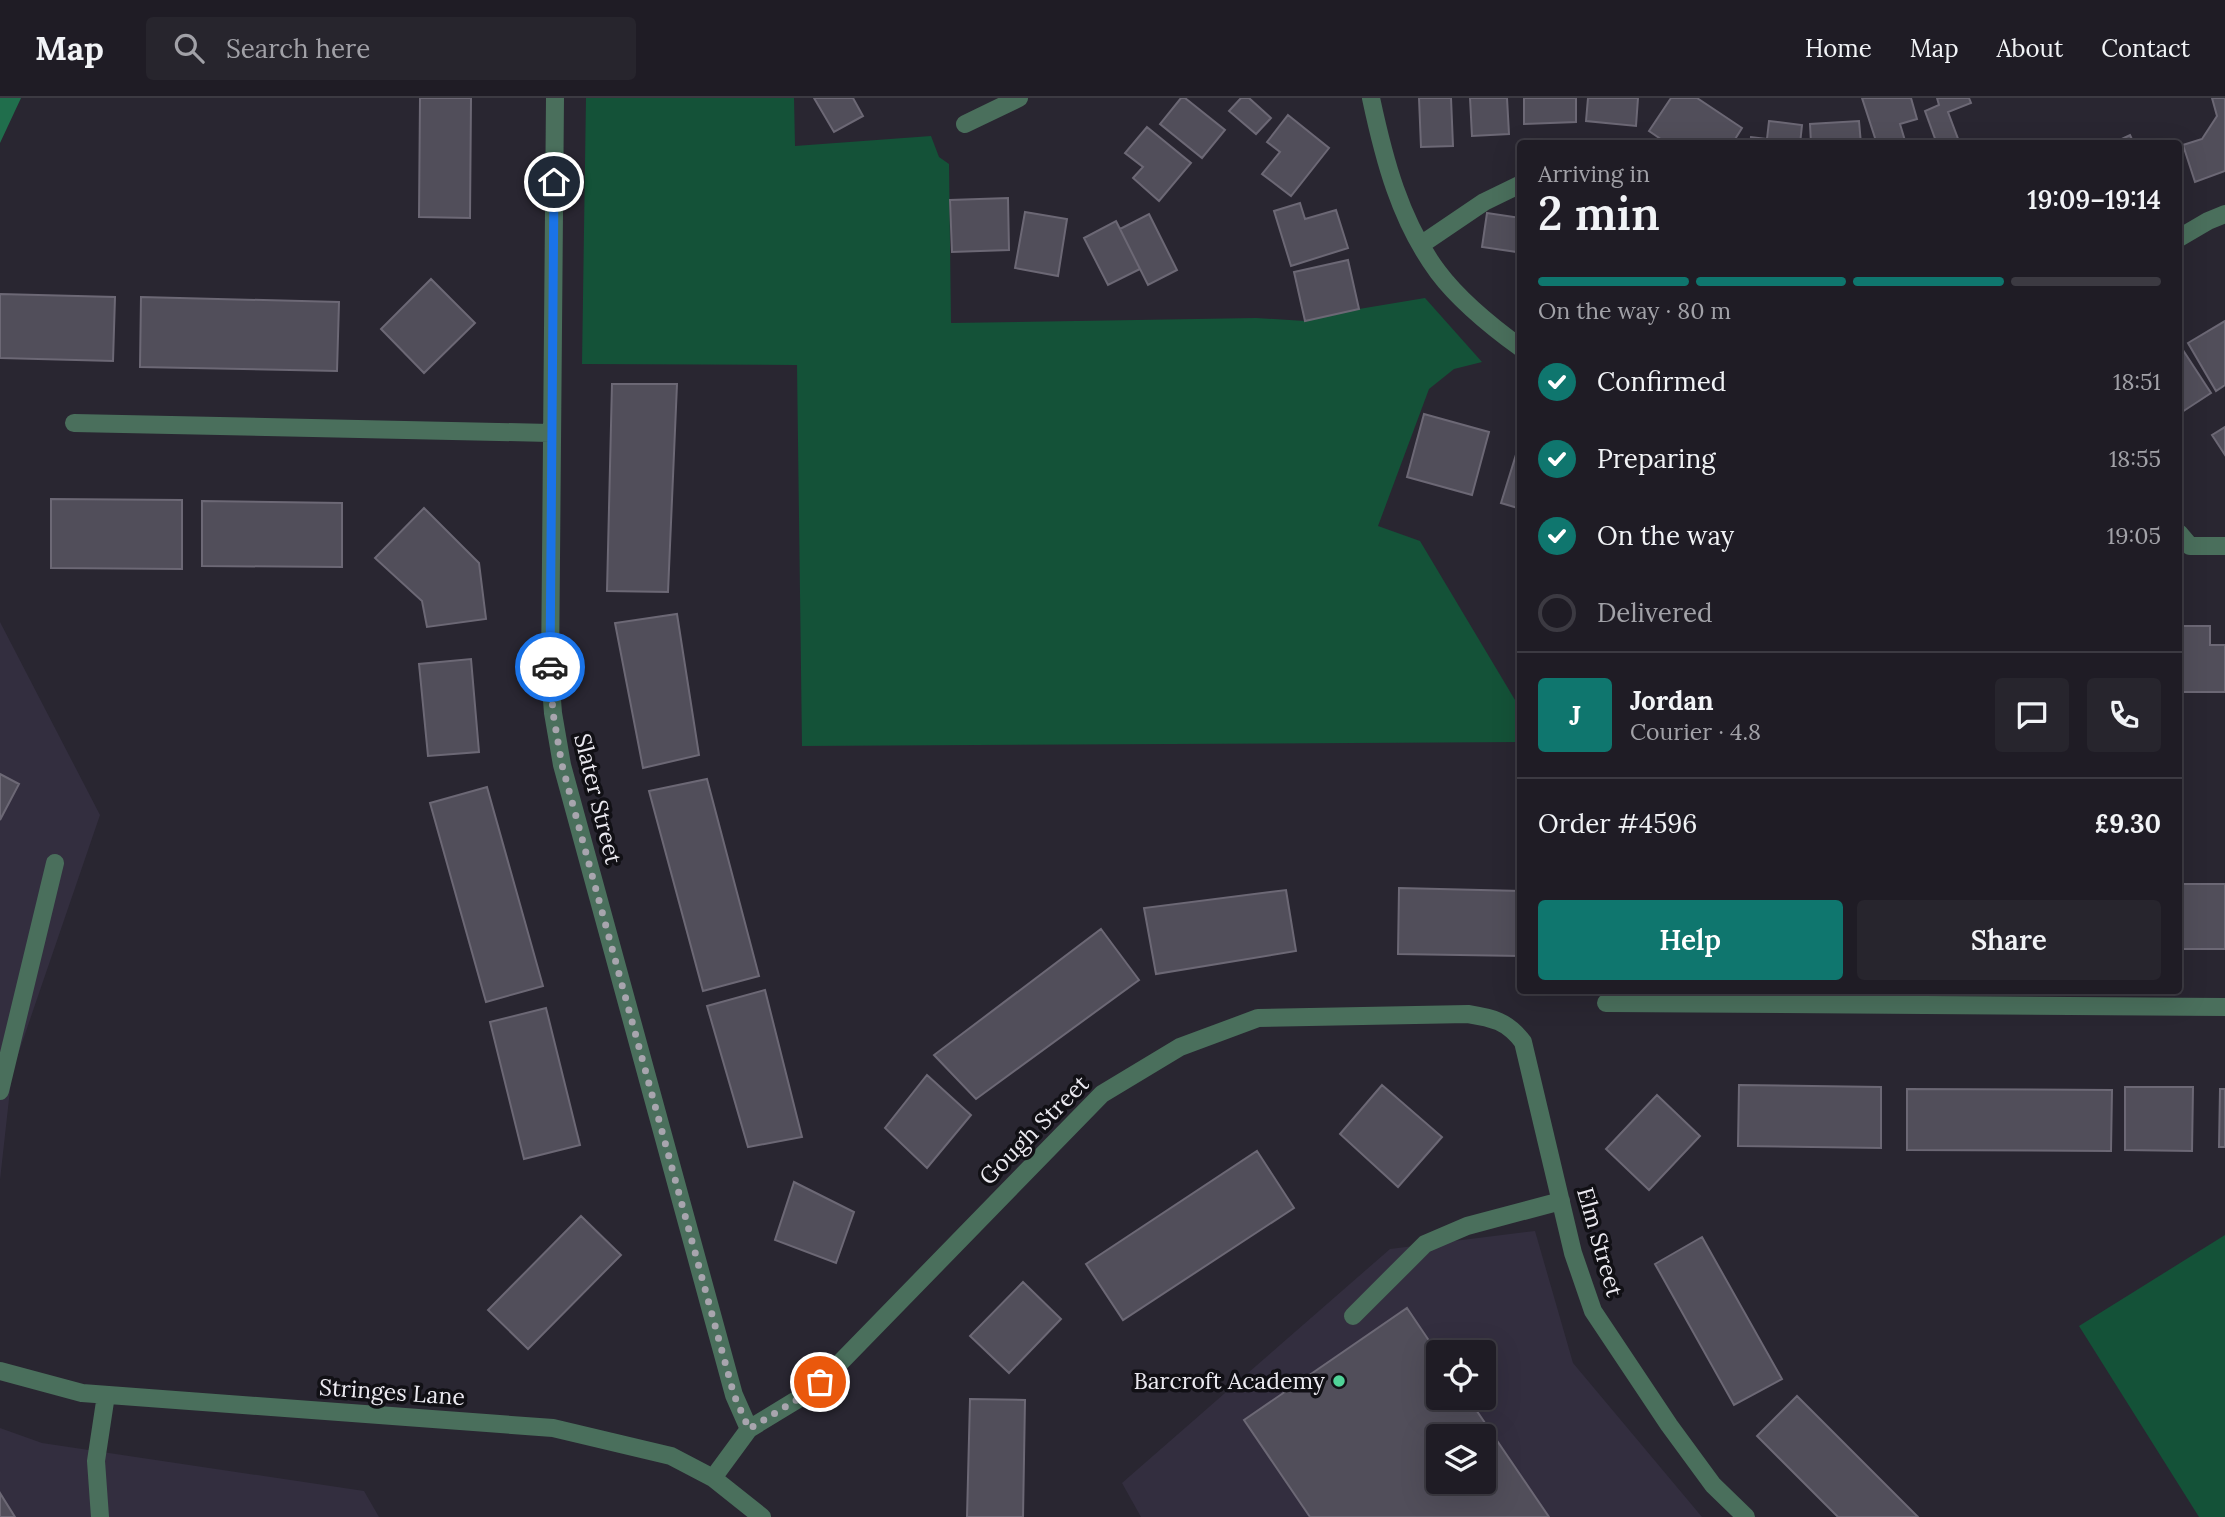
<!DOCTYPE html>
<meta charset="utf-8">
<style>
:root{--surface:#1f1c25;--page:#27252d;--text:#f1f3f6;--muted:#a1a1a7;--line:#3c3a42;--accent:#0f766e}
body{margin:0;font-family:Lora,serif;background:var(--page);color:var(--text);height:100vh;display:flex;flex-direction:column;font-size:26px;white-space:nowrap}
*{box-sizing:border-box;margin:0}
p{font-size:23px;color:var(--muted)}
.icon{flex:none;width:38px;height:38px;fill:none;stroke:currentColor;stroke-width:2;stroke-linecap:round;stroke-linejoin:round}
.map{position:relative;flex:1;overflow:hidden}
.drawer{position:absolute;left:1517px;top:42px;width:665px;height:854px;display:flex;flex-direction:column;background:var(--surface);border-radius:7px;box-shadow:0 7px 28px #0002,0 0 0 2px var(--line)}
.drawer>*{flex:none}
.controls{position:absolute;left:1426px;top:1242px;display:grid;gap:14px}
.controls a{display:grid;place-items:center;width:70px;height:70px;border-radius:7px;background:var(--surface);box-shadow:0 7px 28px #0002,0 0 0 2px var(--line);font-size:35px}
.pin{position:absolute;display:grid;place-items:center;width:60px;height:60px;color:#fff;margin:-30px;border:4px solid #fff;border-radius:50%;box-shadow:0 2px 7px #0007}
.courier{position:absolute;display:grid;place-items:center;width:70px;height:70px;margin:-35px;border:5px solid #1a73e8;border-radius:50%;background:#fff;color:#222;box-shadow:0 2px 9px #0007}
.headline em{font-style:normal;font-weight:600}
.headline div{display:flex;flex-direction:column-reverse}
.headline{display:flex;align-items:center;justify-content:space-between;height:119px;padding:0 21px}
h1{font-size:46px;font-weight:600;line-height:52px}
.bar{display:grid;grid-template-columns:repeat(4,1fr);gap:10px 7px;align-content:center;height:84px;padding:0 21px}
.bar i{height:9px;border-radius:5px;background:var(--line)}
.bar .current{background:var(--accent)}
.bar p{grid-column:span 4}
.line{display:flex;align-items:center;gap:18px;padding:0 21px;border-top:2px solid var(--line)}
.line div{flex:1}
.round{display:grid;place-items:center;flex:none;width:74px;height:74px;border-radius:7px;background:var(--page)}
ol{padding:0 21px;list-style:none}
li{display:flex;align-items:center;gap:21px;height:77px}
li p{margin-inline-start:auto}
li .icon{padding:7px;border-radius:50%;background:var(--accent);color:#fff;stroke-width:4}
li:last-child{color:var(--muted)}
li i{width:38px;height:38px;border:4px solid var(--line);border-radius:50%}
.button{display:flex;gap:14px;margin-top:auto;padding:14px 21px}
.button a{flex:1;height:80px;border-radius:7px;background:var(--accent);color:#fff;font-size:28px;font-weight:600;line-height:80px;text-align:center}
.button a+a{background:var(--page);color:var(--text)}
header{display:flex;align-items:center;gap:42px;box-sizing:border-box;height:98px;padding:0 35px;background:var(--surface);border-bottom:2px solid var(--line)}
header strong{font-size:33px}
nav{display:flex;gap:38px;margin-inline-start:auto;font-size:24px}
.search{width:490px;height:63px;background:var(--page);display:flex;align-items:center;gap:18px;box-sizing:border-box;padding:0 24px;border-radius:7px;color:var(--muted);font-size:26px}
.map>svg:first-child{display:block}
</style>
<header>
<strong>Map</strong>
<div class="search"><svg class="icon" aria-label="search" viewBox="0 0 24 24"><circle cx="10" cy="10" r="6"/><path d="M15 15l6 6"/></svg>Search here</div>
<nav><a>Home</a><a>Map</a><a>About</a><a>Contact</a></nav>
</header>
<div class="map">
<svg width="2225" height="1419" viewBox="0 0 2225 1419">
<rect width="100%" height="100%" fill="#292631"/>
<path fill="#332e3f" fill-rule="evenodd" d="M0,524L100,717L12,974L0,1082Z
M1535,1133L1573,1265L1702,1419H1141L1122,1385L1390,1151ZM1438,1255H1484V1300H1438ZM1438,1339H1484V1384H1438Z
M0,1330L42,1345L364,1393L379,1419H0Z"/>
<path fill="#145238" d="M586,0H794L795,48L931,38L939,59L949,66L951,225L1256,220L1305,223L1359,211L1425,200L1482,264L1454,271L1429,291L1378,428L1420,443L1521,612V644L802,648L797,267L582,266Z
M2225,1137V1419H2199L2079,1228Z"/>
<path fill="#206e4c" d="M0,0H21L0,45Z"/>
<path fill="#514e5a" stroke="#6c6875" stroke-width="2" fill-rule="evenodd" d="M420,0H471L470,120L419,119Z
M814,0H853L863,18L834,34Z
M1181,0H1185L1225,32L1202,60L1160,26Z
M1241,0H1249L1271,20L1256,36L1229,13Z
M1419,0H1451L1453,48L1421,49Z
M1470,0H1507L1509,36L1472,38Z
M1524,0H1576V24L1524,26Z
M1588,0H1638L1636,28L1586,23Z
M1671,0H1697L1742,30L1732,46H1668L1649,33Z
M1862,0H1911L1917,21L1900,26L1906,46H1877Z
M1937,0H1969L1971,5L1948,14L1960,46H1937L1925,13L1939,7Z
M2212,0H2225V73L2195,84L2183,47L2202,41L2217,18Z
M1288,17L1329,50L1291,98L1262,76L1280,54L1267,44Z
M1769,23L1802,27L1800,46H1750L1751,39L1767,41Z
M1859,23L1861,46H1811L1810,26Z
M1147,29L1191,65L1159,103L1133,80L1143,69L1125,55Z
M2130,37L2134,46H2111Z
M1008,100L1009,152L952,154L950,102Z
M1300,105L1305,121L1336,112L1348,150L1291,168L1274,113Z
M1025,114L1067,121L1058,178L1015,170Z
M1487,115L1521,120L1517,154L1482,149Z
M1149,116L1177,172L1148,187L1120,131Z
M1116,123L1140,171L1108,187L1084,140Z
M1348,162L1359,211L1305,223L1294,174Z
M431,181L475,225L424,275L381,231Z
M0,196L115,199L113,263L0,260Z
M141,199L339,204L337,273L140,269Z
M2225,223V287L2216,293L2188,245Z
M2179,246L2211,295L2179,316Z
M612,286H677L668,494L607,493Z
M1424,316L1489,334L1472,397L1407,379Z
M2225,329V357L2212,337Z
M1519,347L1521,348V411L1501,405Z
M51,401L182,402V471L51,470Z
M202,403L342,405V469L202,468Z
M424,410L479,465L486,521L427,529L422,503L375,460Z
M677,516L699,657L643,670L615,525Z
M2179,528H2210V547H2225V594H2179Z
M471,561L479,654L428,658L419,566Z
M0,676L19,686L0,722Z
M707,681L759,878L703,893L649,693Z
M487,689L543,888L486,904L430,705Z
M2179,786H2225V851H2179Z
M1399,790L1521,793V858L1398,856Z
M1286,792L1296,853L1156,876L1144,810Z
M1101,831L1139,882L976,1001L934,957Z
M765,892L802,1039L748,1049L707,908Z
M546,910L580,1047L524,1061L490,924Z
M927,977L971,1017L927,1070L885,1030Z
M1382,987L1442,1039L1398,1089L1340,1036Z
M1739,987L1881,989V1050L1738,1048Z
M2125,989H2193L2192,1053L2125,1052Z
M1907,991L2112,992L2111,1053L1907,1052Z
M2220,991H2225V1049H2219Z
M1657,997L1700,1038L1649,1092L1606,1051Z
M1257,1053L1294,1110L1123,1222L1086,1166Z
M794,1084L854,1114L836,1165L775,1142Z
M581,1118L621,1157L528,1251L488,1212Z
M1702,1139L1782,1281L1734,1307L1655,1166Z
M1023,1184L1061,1221L1009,1275L970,1238Z
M1407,1210L1438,1256V1300H1468L1549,1419H1310L1244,1322ZM1438,1339H1484V1384H1438Z
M1797,1298L1918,1419H1838L1757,1338Z
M970,1301L1025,1302L1023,1419H967Z
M0,1395L15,1419H0Z"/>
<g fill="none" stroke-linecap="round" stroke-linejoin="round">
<path stroke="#4a6f5c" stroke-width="18" d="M555,0L550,576L553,615L562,667L734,1297L749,1331L713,1380
M1371,0C1384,61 1400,123 1438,174C1459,202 1492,229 1521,250
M965,26L1019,0
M2179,140L2208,123L2225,116
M1422,146L1484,104L1521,86
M74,325L550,335
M2179,435L2190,448H2225
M1606,905L2225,909
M0,993L55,765
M1353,1218L1425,1146L1467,1128L1561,1103
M0,1273L82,1295L553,1330L671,1358L713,1380L762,1419
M749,1331L808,1295L832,1273L1102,996L1180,949L1258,920L1468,916C1493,920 1507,923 1523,944L1573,1155L1593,1213L1669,1327L1713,1387L1746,1419
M100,1419L96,1363L106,1297"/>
</g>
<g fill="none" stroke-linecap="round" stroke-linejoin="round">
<path stroke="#a8a5ae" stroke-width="7" stroke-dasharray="0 12.6" d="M550,569L553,615L562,667L734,1297L749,1331L808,1295L820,1284"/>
<path stroke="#1a73e8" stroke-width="9" d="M550,569L554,84"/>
</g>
<circle fill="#50d398" stroke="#111015" stroke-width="2.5" cx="1339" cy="1283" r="7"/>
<g text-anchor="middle" stroke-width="7" stroke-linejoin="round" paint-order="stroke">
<g font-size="23" fill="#eceaf1" stroke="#111015">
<text transform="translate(598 701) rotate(76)" y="8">Slater Street</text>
<text transform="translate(1034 1032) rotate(-45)" y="8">Gough Street</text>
<text transform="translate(1600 1144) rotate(74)" y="8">Elm Street</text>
<text transform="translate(392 1294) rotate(4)" y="8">Stringes Lane</text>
</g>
<g font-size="23" fill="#eceaf1" stroke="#111015" text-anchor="end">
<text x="1325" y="1291">Barcroft Academy</text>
</g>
</g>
</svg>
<div class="controls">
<a><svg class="icon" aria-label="locate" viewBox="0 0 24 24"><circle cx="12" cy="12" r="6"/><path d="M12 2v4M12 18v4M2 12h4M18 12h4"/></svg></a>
<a><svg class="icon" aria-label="layers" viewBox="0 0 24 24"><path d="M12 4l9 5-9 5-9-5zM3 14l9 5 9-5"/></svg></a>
</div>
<div class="pin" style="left:820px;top:1284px;background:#ea580c"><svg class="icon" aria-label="bag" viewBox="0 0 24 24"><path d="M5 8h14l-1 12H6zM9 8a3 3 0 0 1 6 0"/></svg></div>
<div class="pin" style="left:554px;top:84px;background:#1f2937"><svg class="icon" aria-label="home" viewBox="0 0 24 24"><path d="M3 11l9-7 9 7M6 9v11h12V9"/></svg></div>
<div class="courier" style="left:550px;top:569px"><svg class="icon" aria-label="car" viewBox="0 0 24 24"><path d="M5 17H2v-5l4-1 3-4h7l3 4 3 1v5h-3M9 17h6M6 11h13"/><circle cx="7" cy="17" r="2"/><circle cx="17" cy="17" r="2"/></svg></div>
<section class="drawer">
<div class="headline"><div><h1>2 min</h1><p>Arriving in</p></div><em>19:09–19:14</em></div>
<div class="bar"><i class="current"></i><i class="current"></i><i class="current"></i><i></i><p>On the way · 80 m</p></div>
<ol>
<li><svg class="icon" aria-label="check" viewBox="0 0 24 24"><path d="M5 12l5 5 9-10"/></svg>Confirmed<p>18:51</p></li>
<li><svg class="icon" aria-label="check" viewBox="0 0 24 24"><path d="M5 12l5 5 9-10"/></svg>Preparing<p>18:55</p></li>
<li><svg class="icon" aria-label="check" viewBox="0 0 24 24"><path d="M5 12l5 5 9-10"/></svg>On the way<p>19:05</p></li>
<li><i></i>Delivered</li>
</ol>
<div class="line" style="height:126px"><b class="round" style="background:var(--accent);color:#fff">J</b><div><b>Jordan</b><p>Courier · 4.8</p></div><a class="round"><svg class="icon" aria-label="chat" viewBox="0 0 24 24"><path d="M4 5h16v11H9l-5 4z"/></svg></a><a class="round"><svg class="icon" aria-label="phone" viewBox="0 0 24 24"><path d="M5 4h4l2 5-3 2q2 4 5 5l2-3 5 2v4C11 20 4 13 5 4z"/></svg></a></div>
<div class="line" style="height:91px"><div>Order #4596</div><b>£9.30</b></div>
<div class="button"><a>Help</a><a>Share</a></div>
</section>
</div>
